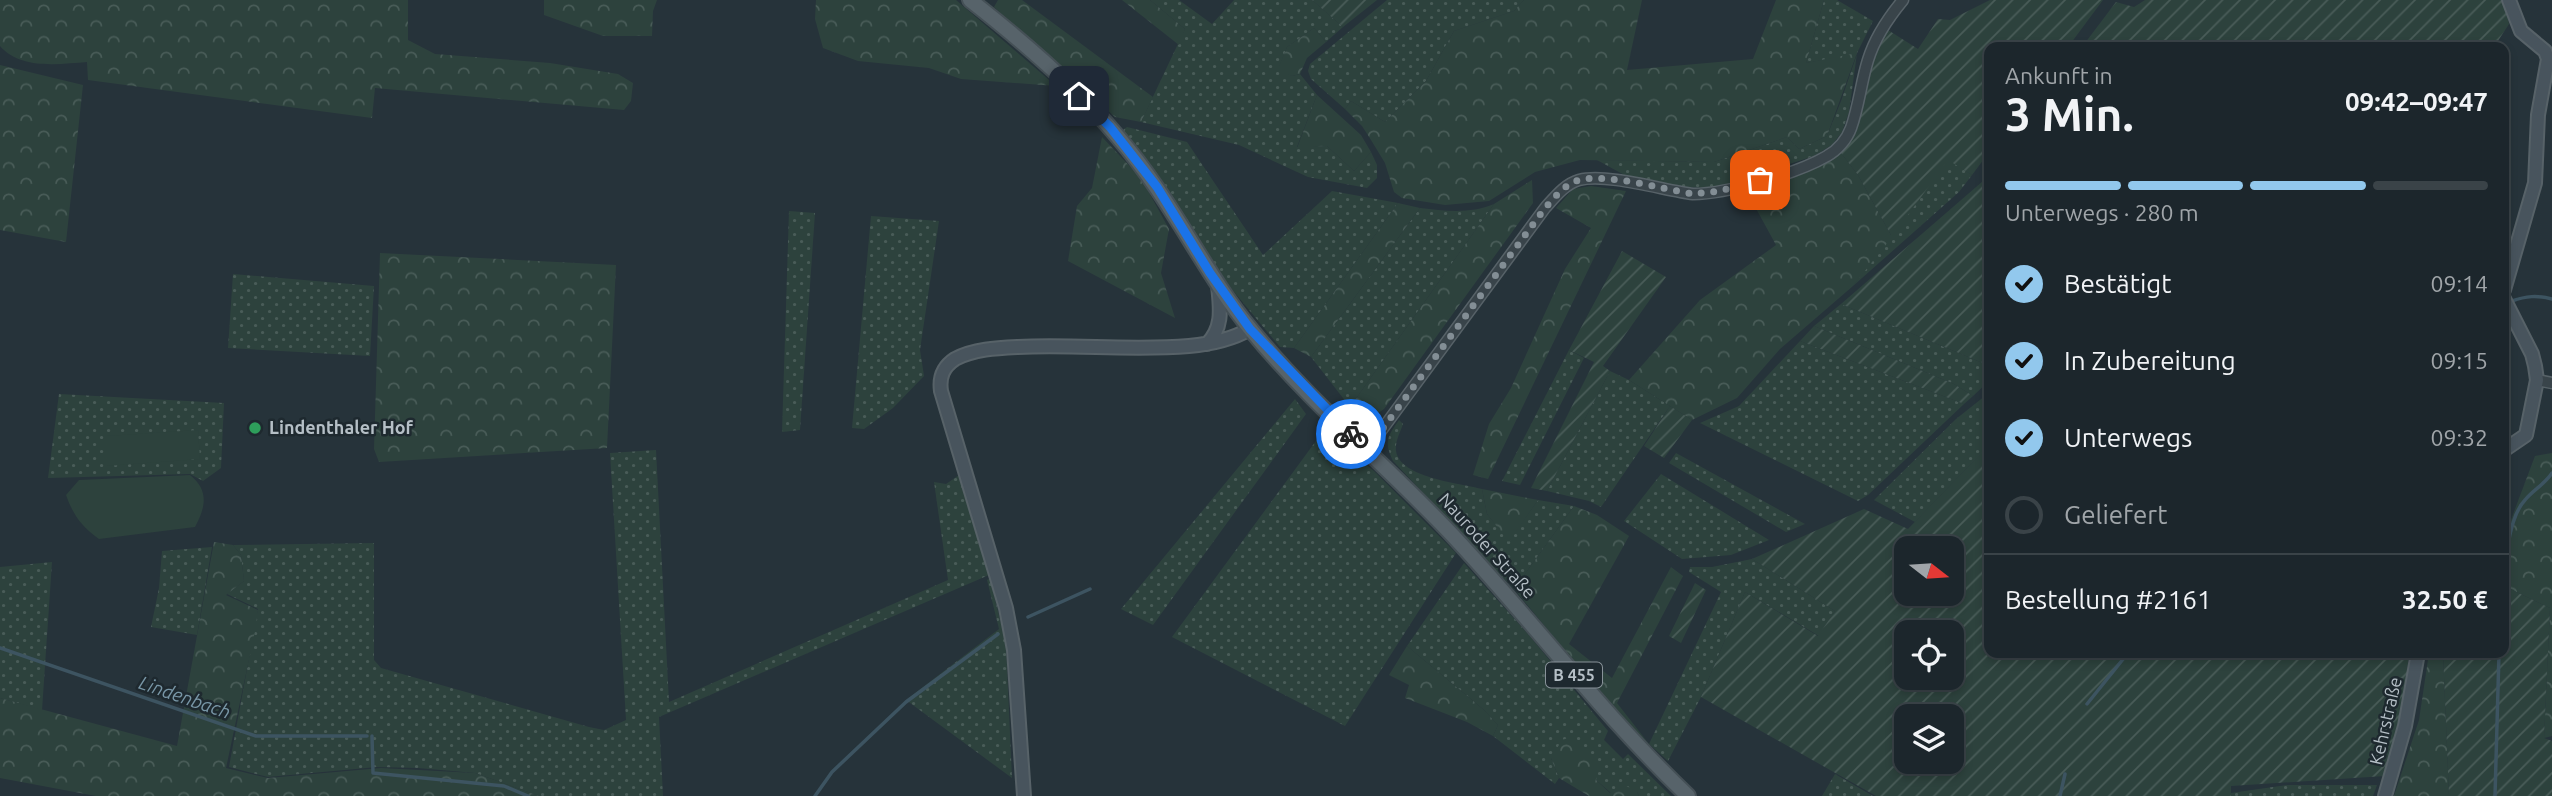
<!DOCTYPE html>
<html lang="de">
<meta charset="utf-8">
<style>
:root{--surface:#1c262c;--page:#293238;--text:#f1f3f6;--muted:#a0a5a9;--line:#3a4348;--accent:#92c8ed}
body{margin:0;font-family:Ubuntu,sans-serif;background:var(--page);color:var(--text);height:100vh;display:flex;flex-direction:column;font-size:26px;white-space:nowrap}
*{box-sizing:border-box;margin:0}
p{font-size:23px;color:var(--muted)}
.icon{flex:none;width:38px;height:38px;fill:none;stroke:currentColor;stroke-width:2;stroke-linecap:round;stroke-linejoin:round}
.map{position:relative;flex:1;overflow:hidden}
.side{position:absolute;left:1984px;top:42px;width:525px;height:616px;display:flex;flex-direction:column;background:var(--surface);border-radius:14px;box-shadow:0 4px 10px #0003,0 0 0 2px var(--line)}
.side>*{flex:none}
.needle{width:46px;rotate:107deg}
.controls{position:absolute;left:1894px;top:536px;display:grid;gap:14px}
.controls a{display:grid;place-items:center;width:70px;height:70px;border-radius:14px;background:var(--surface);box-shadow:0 4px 10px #0003,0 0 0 2px var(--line);font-size:35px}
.pin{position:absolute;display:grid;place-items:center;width:60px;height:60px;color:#fff;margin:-30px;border-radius:14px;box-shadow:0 4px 10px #0006}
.courier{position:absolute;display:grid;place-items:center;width:70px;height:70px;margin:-35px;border:5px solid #1a73e8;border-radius:50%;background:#fff;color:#222;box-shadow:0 2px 9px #0007}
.overview em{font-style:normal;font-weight:700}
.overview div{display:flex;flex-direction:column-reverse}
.overview{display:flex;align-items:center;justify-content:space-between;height:119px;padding:0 21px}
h1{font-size:46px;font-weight:700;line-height:52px}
.bar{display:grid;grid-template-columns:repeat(4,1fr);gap:10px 7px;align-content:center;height:84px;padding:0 21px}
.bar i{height:9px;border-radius:5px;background:var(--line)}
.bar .selected{background:var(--accent)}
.bar p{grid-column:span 4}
.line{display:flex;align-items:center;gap:18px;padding:0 21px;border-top:2px solid var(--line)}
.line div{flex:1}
ol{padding:0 21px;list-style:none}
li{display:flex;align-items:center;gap:21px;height:77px}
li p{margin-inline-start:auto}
li .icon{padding:7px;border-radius:50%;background:var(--accent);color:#111;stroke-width:4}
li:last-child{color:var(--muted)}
li i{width:38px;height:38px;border:4px solid var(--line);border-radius:50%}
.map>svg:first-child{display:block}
</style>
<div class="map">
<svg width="2552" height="796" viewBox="0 0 2552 796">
<defs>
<pattern id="grass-dots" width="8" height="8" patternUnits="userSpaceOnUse" patternTransform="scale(1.75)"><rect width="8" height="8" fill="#2d423d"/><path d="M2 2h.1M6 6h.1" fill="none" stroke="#495c58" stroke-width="1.8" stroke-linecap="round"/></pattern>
<pattern id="forest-crowns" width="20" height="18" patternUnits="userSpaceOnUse" patternTransform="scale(1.75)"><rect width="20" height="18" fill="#2d423d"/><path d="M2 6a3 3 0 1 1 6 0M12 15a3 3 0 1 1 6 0" fill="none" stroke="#495c58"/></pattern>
<pattern id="garden-furrows" width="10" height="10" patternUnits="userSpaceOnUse" patternTransform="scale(1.75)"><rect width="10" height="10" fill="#2d423d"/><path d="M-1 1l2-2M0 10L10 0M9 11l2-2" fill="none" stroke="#495c58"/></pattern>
</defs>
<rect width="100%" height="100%" fill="#26333a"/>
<path fill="url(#grass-dots)" d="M1150,0H1179L1212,24L1234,0H1312L1343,27L1326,42L1314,28L1287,47L1278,70L1292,76L1300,74L1317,95L1297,147L1327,146L1354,171L1371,152L1377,165V178L1367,188L1308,177L1239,145L1141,122L1185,29Z
M1387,0H1524L1514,11L1454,31L1426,81L1385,122L1351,101L1345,109L1311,79L1308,71L1310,64Z
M1824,0H1837L1873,21L1857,53L1849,112L1842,132L1832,145L1814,156L1722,186L1704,188L1672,186L1628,177L1597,160L1714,162L1787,137L1799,149L1827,136L1841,101L1857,54L1806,63Z
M1127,127L1187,142L1263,255L1332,191L1398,203L1294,348L1280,347L1230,287L1152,167L1123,130Z
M1948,159L1972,175L1959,192L1853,286Z
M1494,204L1350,407L1311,357L1420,208C1445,211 1471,214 1494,204Z
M789,211L815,213L800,430L782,432Z
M871,216L939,221L920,350L924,376L893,408L864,429L852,428Z
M233,274L374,286L370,356L228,348Z
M1841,304L1990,366V380L1973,396L1954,384L1814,326Z
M1800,341L1964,404L1868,495L1858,501L1700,423L1739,406Z
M1569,350L1584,358L1520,485L1502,481Z
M1610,371L1629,380L1670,406L1601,507L1589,501L1547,491Z
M1990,392V444L1915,522L1874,500L1956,419Z
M59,394L224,403L221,468L203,481L190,474L48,478Z
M1295,399L1306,414L1153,625L1121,609Z
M1399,420L1403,424C1400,433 1395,441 1396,451C1400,478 1460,483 1482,489L1487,514L1509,541L1538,500L1574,506L1514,589L1393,461C1384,442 1387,437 1399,420Z
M1324,430L1374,471L1456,553L1345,726L1172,637Z
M656,450L669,702L948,580L934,482L946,484L959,475L989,575L659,717L663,796H539L475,773L418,768L377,767L268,777L229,767L258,609L227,594L244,581L241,555L233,545L374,543V660L381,668L589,727L604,730L626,720L610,453Z
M1676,453L1805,524L1786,532L1669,463Z
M1661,474L1769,540L1731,555L1682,559L1624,521Z
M212,547L197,635L151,627L159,588L162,551Z
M1752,559L1835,611L1819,636L1745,592L1701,697L1668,761L1649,744L1721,592L1689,572L1690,567H1712Z
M52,562L42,710L0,698V567Z
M1464,563L1528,634L1608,731L1604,740L1623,759L1628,754L1671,796H1639L1637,792L1611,793L1596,780L1551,758L1559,778L1555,784L1493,736L1498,725L1484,710L1407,646Z
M990,578L1006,644L1012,778L906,700L999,629L987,580Z
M1835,774L1873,796H1822Z
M2287,785H2377L2373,796H2231V793Z"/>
<path fill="url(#forest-crowns)" d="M0,0H408V40L435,54L550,63L618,74L633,83L631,101L624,110L375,88L372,118L88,80L87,62C59,64 21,70 0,46Z
M544,0H657L653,11L652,36H603L544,15Z
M816,0H956L1056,86L961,79L929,68L858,61L823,48L815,19Z
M998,0H1022L1153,97L1141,122L1115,117L994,7Z
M1122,0H1150L1185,29L1179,45Z
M1524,0H1642L1627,70L1753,59L1776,0H1824L1806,63L1857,53L1827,136L1799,149L1787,137L1714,162L1580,160L1535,172L1489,201L1445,205L1402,198L1394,192L1385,163L1371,140L1362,126L1345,109L1351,101L1385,122L1426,81L1454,31L1514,11Z
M1314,28L1326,42L1307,58L1300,74L1292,76L1277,71L1287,47Z
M0,65L83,85L66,242L0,230Z
M1317,95L1361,135L1371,152L1354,171L1327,146L1297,148Z
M1102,137L1141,178L1169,229L1161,273L1175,318L1068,261L1077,206L1092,188Z
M1841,153L1858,175L1892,237L1853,286L1780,349L1737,398L1692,420L1629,380L1700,300L1776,245L1747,192C1778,181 1815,173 1841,153Z
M1532,180L1533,203L1384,409L1367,421L1350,407L1494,204Z
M1591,186L1626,191L1488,479L1473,475L1489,424L1511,388L1565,269L1591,228L1556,208L1573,189Z
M1398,203L1420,208L1311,357L1294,348Z
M380,253L616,265L607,448L379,462L374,449Z
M2552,453V736L2544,738L2550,608L2504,586V524L2509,525L2535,456Z
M1482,489L1538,500L1509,542L1487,514Z
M1574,506L1597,515L1629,536L1569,644L1612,678L1671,567L1683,576L1617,703L1649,744L1611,706L1514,589Z
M214,542L233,545L241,555L244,581L226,595L258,610L255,631L226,768L268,778L381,768L475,773L539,796H96L0,778V698L177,746Z
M1407,646L1484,710L1498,725L1493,736L1467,722L1405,698L1409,685L1389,675Z
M2429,653H2443L2449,796H2394L2419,720Z
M1568,738C1582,749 1605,760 1596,780L1610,793L1623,784L1637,792L1639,796H1589L1559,778L1551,758L1562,740Z"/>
<path fill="url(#garden-furrows)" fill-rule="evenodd" d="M1312,0H1377L1343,27Z
M1990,0H2103L2068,47H1990V151L1972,175L1948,160L1892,237L1858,175L1841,153L1855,131L1874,56L1888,30L1918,49L1938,19L1950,20Z
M2145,0H2504L2509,24L2494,47H2082L2116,2L2134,7Z
M1983,181L1990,183V366L1841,304Z
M1622,251L1666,277L1603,366L1610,371L1547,491L1531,488L1594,362L1569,350Z
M1814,326L1954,384L1973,396L1964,404L1800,341Z
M1670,406L1692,420L1664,458L1644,446Z
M1990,444V653H2409L2405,696L2385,776L2231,786V796H1876L1701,697L1745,592L1818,636L1835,611L1752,559L1864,509L1908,529ZM1906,548H1951V593H1906ZM1906,632H1951V677H1906ZM1906,716H1951V761H1906Z
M1695,583L1706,590L1681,643L1669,636Z
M2504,586L2550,608L2544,738L2552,741V796H2449L2443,653H2504Z"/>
<path fill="#2d423d" d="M198,430L200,459L107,466V436Z
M190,475C209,490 206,507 195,527L99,539C82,527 73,515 66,495L79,480Z"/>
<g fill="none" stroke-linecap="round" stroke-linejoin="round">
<path stroke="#3d5461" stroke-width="3.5" d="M2512,301C2526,296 2537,295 2552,299
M2504,563C2509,543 2511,515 2525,500C2533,490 2544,485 2552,473
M1028,617L1090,589
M0,648L256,736H367
M2087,704L2128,653
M372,736L373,773L504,786L528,796
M815,796L832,772L906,702L998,634
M2060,796L2065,774
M2495,796L2499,653"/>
<defs>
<path id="street" d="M2537,380L2552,383
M1367,450L1545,208C1555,197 1565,184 1579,180C1607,173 1663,190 1693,194C1727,194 1798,173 1827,156C1838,150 1847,139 1851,128C1859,106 1861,82 1868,60C1875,37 1888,18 1903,0"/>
<path id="secondary" d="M2504,290L2535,183L2538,115L2548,59L2545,51L2521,31L2509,0
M2504,299L2532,354L2535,366L2537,380L2526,435L2504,450
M1207,344C1224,327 1220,307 1218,285
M1024,796L1014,650L1006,608L941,391C939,377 943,367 955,359C974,349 997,348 1018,347C1075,344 1132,351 1189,346C1211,344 1231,340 1250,329
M2385,796L2405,726L2418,653"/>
<path id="primary" d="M970,0C1039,54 1107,114 1156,187C1189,235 1215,286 1252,331C1313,406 1390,468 1456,539C1535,624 1604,716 1688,796"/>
</defs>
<use href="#street" stroke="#576268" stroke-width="13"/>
<use href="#secondary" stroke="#576268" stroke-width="16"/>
<use href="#primary" stroke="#455056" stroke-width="18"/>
<use href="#street" stroke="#39444a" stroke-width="10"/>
<use href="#secondary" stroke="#48545d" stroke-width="12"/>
<use href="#primary" stroke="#57636a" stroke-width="14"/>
</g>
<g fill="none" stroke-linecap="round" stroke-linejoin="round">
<path stroke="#838e95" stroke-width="7" stroke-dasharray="0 12.6" d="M1351,434L1367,450L1545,208C1555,197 1565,184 1579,180C1607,173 1663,189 1693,194L1720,191L1760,180"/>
<path stroke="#1a73e8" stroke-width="9" d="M1079,96L1110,127L1157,187L1210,273L1250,329L1351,434"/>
</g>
<circle fill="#2e9e5b" stroke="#1e292f" stroke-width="2.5" cx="255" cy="428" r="7"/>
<g text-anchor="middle" stroke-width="5" stroke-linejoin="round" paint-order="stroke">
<rect fill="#1e292f" stroke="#889299" stroke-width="2" x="1546" y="662.5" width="56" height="25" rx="5"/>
<g font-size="16" font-weight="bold" fill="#b5bfc6">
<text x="1574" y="681">B 455</text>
</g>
<g font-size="18" font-weight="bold" fill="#b5bfc6" stroke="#1e292f" text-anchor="start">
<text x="269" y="434">Lindenthaler Hof</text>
</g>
<g font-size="18" fill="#b5bfc6" stroke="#1e292f">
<text transform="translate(1487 546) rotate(48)" y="6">Nauroder Straße</text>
<text transform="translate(2386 721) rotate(-77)" y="6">Kehrstraße</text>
</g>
<g font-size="19" font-style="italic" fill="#7896a6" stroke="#1e292f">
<text transform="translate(185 697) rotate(19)" y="7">Lindenbach</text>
</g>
</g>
</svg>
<div class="controls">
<a><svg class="needle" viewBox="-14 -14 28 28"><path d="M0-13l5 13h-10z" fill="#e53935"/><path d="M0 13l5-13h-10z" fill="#a0a5a9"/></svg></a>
<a><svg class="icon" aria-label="locate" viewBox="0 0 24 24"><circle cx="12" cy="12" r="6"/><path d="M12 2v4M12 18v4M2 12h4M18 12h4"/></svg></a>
<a><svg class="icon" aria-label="layers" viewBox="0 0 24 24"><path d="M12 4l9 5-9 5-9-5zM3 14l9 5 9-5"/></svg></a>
</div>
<div class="pin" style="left:1760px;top:180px;background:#ea580c"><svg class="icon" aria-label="bag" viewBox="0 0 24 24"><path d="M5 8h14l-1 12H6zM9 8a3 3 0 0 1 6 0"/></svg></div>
<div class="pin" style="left:1079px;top:96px;background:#1f2937"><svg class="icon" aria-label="home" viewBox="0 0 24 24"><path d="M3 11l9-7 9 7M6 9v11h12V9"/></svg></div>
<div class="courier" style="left:1351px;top:434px"><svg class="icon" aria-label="bike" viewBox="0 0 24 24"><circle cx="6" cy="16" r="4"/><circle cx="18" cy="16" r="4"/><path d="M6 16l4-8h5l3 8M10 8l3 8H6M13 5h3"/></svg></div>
<section class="side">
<div class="overview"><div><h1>3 Min.</h1><p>Ankunft in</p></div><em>09:42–09:47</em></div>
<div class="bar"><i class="selected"></i><i class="selected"></i><i class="selected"></i><i></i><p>Unterwegs · 280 m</p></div>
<ol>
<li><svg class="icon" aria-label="check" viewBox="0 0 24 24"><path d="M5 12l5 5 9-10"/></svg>Bestätigt<p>09:14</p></li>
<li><svg class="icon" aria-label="check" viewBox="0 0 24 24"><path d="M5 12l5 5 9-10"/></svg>In Zubereitung<p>09:15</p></li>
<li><svg class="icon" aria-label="check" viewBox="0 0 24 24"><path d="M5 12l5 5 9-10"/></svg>Unterwegs<p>09:32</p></li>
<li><i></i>Geliefert</li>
</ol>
<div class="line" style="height:91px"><div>Bestellung #2161</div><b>32.50 €</b></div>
</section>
</div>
